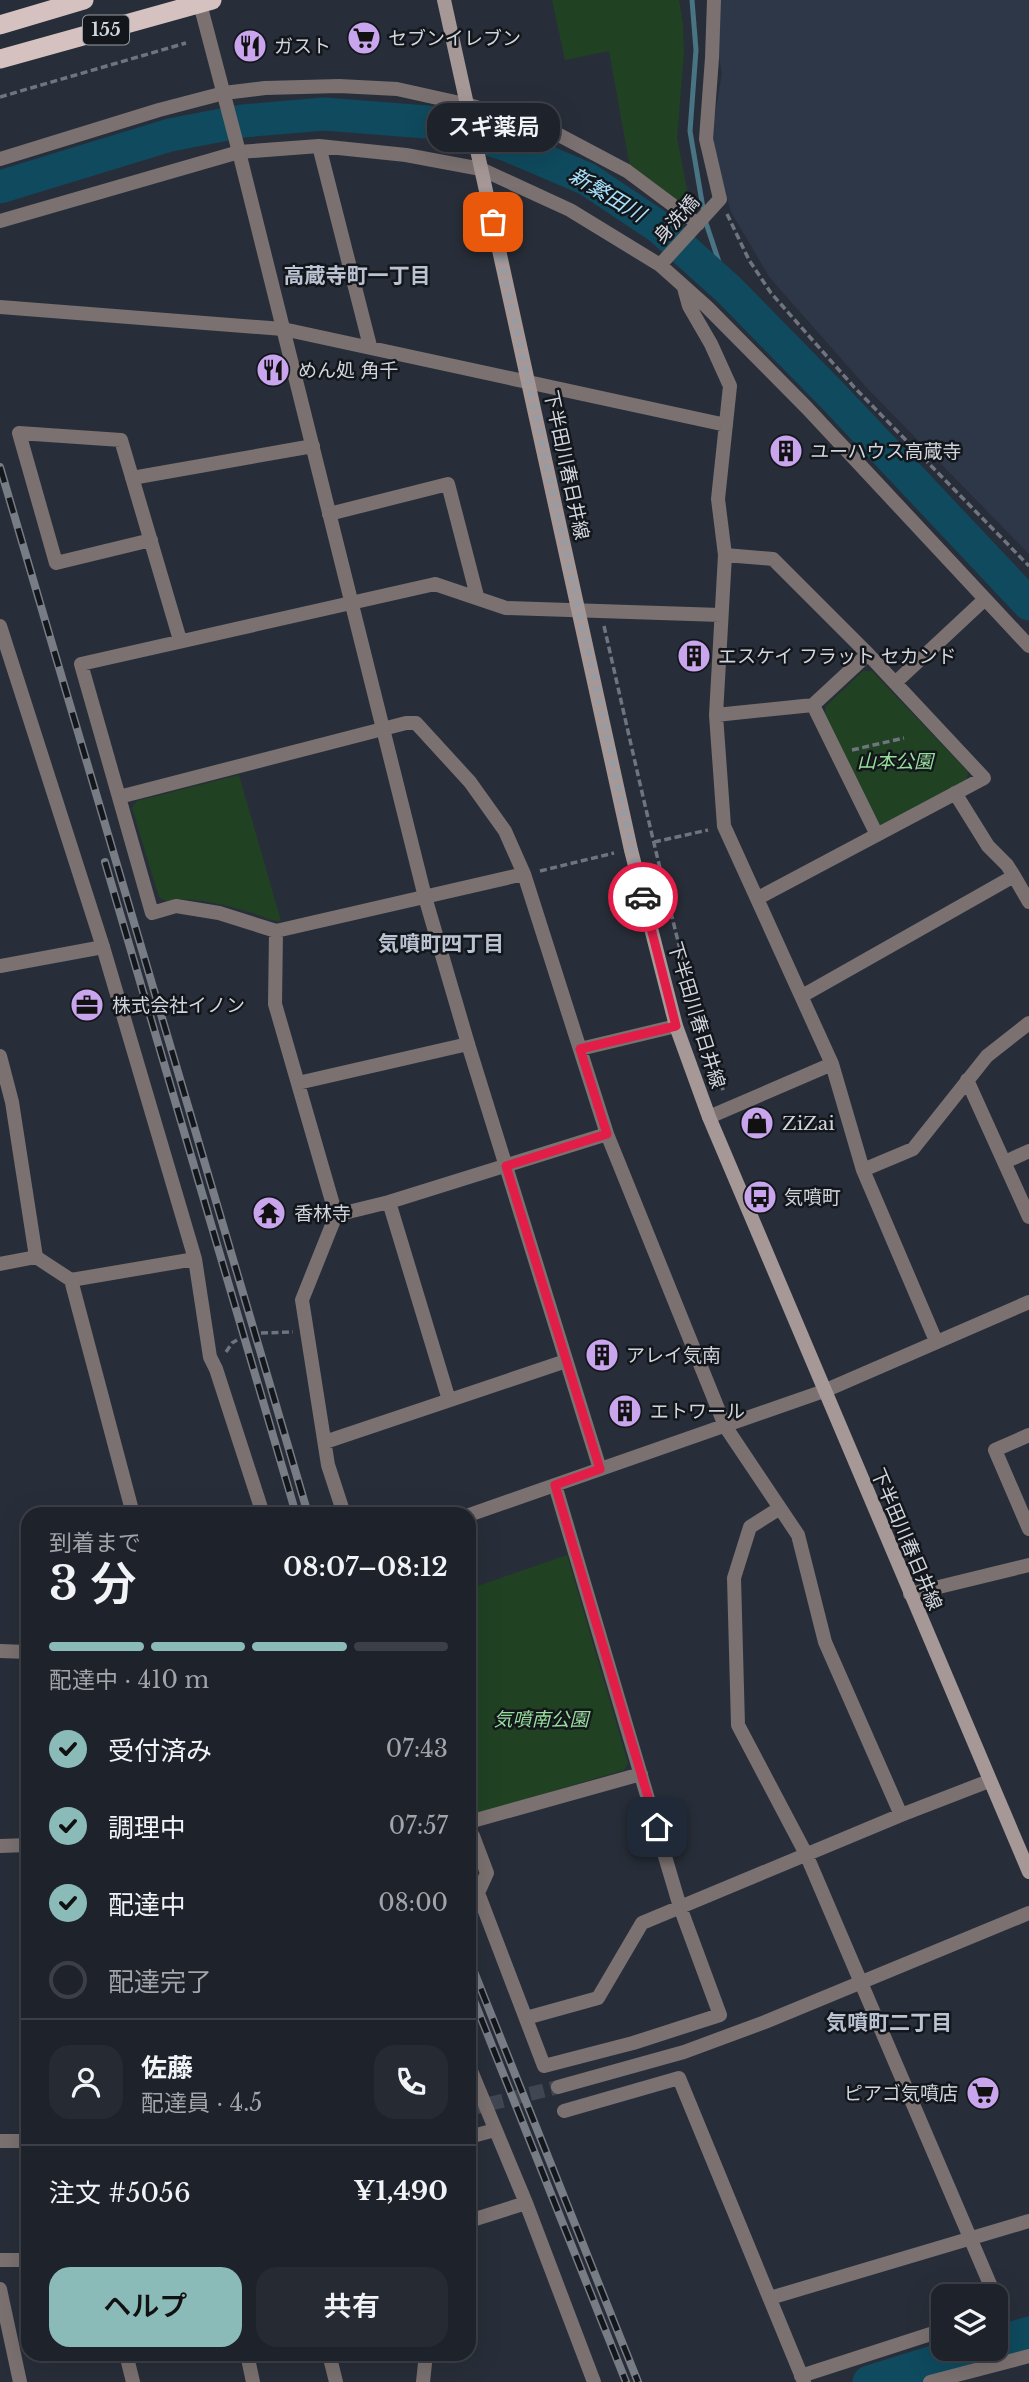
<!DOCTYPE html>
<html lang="ja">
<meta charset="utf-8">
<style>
:root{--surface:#1e222b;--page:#262a33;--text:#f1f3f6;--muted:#a1a4a9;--line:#3c3f47;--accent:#8bbbb9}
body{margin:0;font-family:"Libre Baskerville","Noto Sans JP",serif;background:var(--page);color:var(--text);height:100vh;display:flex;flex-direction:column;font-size:26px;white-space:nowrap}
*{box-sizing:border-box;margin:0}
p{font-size:23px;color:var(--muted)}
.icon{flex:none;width:38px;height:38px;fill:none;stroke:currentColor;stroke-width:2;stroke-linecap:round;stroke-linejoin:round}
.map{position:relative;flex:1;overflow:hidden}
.drawer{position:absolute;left:21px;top:1507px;width:455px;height:854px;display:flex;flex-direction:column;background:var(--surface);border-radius:21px;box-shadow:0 7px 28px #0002,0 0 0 2px var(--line)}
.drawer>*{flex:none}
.controls{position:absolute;left:931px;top:2284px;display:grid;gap:14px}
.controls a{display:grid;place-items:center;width:77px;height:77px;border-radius:14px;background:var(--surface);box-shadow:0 7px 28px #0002,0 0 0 2px var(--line);font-size:35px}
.pin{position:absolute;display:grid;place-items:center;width:60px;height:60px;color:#fff;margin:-30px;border-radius:14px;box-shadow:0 4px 10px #0006}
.courier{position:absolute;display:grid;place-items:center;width:70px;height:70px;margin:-35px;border:5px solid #e11d48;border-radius:50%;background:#fff;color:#222;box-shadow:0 2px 9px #0007}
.bubble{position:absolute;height:49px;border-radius:21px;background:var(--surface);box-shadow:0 7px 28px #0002,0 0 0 2px var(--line);font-size:23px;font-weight:600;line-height:49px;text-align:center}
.headline em{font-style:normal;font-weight:600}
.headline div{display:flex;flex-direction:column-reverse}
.headline{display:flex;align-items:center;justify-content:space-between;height:119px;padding:0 28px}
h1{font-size:46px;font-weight:600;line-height:52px}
.bar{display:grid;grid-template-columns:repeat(4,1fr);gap:10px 7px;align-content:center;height:84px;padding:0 28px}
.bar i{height:9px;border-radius:5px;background:var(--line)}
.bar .active{background:var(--accent)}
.bar p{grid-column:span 4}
.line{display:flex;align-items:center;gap:18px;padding:0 28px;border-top:2px solid var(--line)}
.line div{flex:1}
.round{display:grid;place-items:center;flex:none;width:74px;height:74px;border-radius:21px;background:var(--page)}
ol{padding:0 28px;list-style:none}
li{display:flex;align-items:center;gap:21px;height:77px}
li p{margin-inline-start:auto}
li .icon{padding:7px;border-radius:50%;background:var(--accent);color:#111;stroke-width:4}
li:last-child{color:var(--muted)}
li i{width:38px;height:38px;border:4px solid var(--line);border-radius:50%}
.primary-button{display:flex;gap:14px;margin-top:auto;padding:14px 28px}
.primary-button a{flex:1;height:80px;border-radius:21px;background:var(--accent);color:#111;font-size:28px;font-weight:600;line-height:80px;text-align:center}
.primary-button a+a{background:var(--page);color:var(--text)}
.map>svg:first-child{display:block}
</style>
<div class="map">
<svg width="1029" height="2382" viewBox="0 0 1029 2382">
<rect width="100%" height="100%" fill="#282e39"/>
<path fill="#2e3748" d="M719,0H1029V554L868,389L770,278L731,212L711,138L722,73L717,47Z"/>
<path fill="#204223" d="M552,0H679L683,24L684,52L677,138L692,215L630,167L609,51L565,60Z
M863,671H872L968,772L967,779L881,825L873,821L825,715L826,706Z
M239,775L281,921C269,921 260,915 249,912C227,905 187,895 166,901L159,897L132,808L137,801Z
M567,1555L628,1763L624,1770L469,1816V1589Z"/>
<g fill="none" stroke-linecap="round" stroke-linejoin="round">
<path stroke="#497484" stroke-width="5" d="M692,0L696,50L690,131L705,220L728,289"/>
<path stroke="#0f4a5e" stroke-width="33" d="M0,187L170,135L243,121L324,114L439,123L507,145L587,179L659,227L728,289L834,397L1029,604
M996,2343L1029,2333
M869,2382L978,2348"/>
<path stroke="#414752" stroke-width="14" stroke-dasharray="14 7" stroke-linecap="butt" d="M469,2109L558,2087"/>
<path stroke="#6f747e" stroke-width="3.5" stroke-dasharray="7 3.5" stroke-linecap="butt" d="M0,97L186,43
M727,214L749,260L771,293L854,387L1029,566
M604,626C626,722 647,817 671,913C686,973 700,1035 724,1092
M852,750L904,738
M654,842L708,830
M540,871L614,853
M261,1333L293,1332
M226,1352L232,1343L237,1340"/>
<path stroke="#7a7170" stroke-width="14" d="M319,146L370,346
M0,159L159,110L224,93L265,88L339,86L397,89L469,105L544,127L627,171L698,224
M0,221L239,152L319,146L406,155L481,169L570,210L660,265L707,307L807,408L1029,646
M660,265L720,199L706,139L712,58L714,0
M684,288L689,306L711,344L730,386L718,499L725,555L716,715L724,826L832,1064L863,1170L936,1341
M0,307L283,329L726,425
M132,478L313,446
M329,514L448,484L477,596
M151,540L56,563L19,433L121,440L180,640
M725,555L773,559L868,654L984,778L758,898
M0,626L103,947L195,1259L210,1357L216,1369L263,1514
M895,683L985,599
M813,705L877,835
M716,715L813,705L868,654
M955,793L988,846L1007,865L1014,876
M119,797L406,723H416L470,782L505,831L524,874L607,1134L725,1426L798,1535L825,1642L901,1815
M524,874L276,931L219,913L176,906L152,913L81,664L435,584L506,608L721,615
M276,931L275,1004L336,1215L302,1300L328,1465L344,1514
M802,996L1014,876L1029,902
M580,1049L676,1026
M0,1056L12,1102L36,1257
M967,1080L1029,1217
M298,1083L468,1044
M709,1117L832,1064
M1005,1162L1029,1151
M863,1170L913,1149L987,1056L1029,1023
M389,1202L449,1400
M336,1215L389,1202L607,1134
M0,1264L36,1257L71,1280L195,1259
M71,1280L133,1514
M1029,1435L995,1450L1029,1529
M325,1442L566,1361
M780,1508L750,1527L734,1578L738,1725L806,1854L995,2296
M469,1515L824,1391L1029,1302
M910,1594L1029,1565
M0,1651L28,1652
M469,1822L641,1774
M469,1834L473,1836L487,1873L478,1893L544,2066L633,2043L720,2015L680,1907L555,1485
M0,1846L28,1845
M526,2018L598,1998L642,1923L901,1815L989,1781
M469,2066L526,2203L594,2382
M564,2111L679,2078L804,2382
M469,2137L495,2130
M469,2221L526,2203
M0,2260H28
M0,2289L20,2382
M770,2298L1029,2221
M996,2298L1002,2311L996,2313
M126,2354L133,2382
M329,2354L336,2382
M801,2376L943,2330
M423,2382L426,2354
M930,2382L1029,2356"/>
<path stroke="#7a7170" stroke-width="14" d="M199,0L239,152L425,897L468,1044L600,1469
M0,966L103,947
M558,2087L684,2052L765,2022L1029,1913
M0,2141H28
M247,2354L253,2382"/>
<path stroke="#a59896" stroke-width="14" d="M444,0L631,850L676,1026L709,1117L1029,1872"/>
<path stroke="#d5c2c0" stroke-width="19" d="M0,25L84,0
M0,59L212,0"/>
<defs>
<path id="rail" d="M0,467L308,1514
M105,862L296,1514
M469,1959L638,2382
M469,1988L626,2382"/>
</defs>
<use href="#rail" stroke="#777c85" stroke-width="8"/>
<use href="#rail" stroke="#13161b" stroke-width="5" stroke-dasharray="16" stroke-linecap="butt"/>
</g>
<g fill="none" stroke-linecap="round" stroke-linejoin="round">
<path stroke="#969ba4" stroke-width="7" stroke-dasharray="0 12.6" d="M493,222L643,897"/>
<path stroke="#e11d48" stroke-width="9" d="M643,897L676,1026L580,1049L607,1134L506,1166L600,1469L555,1485L657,1827"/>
</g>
<defs>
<symbol id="supermarket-disc" viewBox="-11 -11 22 22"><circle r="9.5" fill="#c9a5ee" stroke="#13161b"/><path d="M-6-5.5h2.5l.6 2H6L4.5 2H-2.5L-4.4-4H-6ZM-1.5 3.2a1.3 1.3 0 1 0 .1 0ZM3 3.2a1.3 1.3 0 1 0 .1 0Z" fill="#111"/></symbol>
<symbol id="restaurant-disc" viewBox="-11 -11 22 22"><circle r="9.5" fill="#c9a5ee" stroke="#13161b"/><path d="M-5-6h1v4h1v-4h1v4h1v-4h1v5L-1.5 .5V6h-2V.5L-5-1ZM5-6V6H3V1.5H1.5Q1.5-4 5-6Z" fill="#111"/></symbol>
<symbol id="building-disc" viewBox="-11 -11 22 22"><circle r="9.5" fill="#c9a5ee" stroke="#13161b"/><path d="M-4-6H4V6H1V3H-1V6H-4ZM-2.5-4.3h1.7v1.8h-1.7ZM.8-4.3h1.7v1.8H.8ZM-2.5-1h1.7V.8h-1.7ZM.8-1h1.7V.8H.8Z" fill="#111"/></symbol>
<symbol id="office-disc" viewBox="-11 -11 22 22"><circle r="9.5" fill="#c9a5ee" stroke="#13161b"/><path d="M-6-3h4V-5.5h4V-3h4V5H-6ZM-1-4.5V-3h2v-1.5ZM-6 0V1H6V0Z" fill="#111"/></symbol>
<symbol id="shop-disc" viewBox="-11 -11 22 22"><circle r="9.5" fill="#c9a5ee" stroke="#13161b"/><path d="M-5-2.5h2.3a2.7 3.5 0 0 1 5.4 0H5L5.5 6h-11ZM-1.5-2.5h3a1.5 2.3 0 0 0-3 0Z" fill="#111"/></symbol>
<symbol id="bus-disc" viewBox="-11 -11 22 22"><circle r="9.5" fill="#c9a5ee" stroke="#13161b"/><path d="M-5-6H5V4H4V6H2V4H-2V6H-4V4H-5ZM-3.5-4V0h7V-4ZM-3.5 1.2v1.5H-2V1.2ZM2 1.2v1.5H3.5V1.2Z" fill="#111"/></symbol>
<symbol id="temple-disc" viewBox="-11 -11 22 22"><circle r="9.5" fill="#c9a5ee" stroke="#13161b"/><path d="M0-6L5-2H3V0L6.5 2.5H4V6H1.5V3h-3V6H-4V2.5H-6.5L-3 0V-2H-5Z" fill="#111"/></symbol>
</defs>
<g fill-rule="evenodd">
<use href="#supermarket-disc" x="345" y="19" width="38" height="38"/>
<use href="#restaurant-disc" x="231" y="27" width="38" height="38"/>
<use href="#restaurant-disc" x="254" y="351" width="38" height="38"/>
<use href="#building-disc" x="767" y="432" width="38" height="38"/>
<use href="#building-disc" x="675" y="637" width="38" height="38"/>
<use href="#office-disc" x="68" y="986" width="38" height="38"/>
<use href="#shop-disc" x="738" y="1104" width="38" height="38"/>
<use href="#bus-disc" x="741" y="1178" width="38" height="38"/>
<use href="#temple-disc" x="250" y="1194" width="38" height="38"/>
<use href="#building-disc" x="583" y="1336" width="38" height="38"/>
<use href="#building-disc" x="606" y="1392" width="38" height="38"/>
<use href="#supermarket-disc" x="964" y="2074" width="38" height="38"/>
</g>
<g text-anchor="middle" stroke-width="5" stroke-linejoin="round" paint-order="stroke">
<rect fill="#13161b" stroke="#989ca3" stroke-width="2" x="83" y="15.5" width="46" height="29" rx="5"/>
<g font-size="18" font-weight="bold" fill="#d1d5dd">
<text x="106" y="36">155</text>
</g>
<g font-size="19" fill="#d1d5dd" stroke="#13161b" text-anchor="start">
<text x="388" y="45">セブンイレブン</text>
<text x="274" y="53">ガスト</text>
<text x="298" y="377">めん処 角千</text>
<text x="810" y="458">ユーハウス高蔵寺</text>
<text x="718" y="663">エスケイ フラット セカンド</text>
<text x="112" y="1012">株式会社イノン</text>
<text x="782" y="1130">ZiZai</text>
<text x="784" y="1204">気噴町</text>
<text x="294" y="1220">香林寺</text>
<text x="626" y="1362">アレイ気南</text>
<text x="650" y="1418">エトワール</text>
<text x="958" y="2100" text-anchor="end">ピアゴ気噴店</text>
</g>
<g font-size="19" fill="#d1d5dd" stroke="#13161b">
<text transform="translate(676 219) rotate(-48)" y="7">身洗橋</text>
<text transform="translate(567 465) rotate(78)" y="7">下半田川春日井線</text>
<text transform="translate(697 1015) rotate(73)" y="7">下半田川春日井線</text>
<text transform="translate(907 1539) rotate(67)" y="7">下半田川春日井線</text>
</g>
<g font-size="19" font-style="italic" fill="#97dd9c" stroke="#13161b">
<text x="895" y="768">山本公園</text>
<text x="541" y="1726">気噴南公園</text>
</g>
<g font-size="21" font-style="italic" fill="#a7e1fa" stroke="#13161b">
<text transform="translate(607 195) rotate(31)" y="7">新繁田川</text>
</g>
<g font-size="21" font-weight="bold" fill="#bbc3d3" stroke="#13161b">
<text x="357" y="283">高蔵寺町一丁目</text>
<text x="441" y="951">気噴町四丁目</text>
<text x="889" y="2030">気噴町二丁目</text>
</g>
</g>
</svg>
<div class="controls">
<a><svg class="icon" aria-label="layers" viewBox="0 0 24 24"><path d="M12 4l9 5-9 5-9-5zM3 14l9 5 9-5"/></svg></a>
</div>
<div class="pin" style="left:493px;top:222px;background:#ea580c"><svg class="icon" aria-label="bag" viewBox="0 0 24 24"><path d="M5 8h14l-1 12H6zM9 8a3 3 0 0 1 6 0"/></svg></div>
<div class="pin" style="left:657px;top:1827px;background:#1f2937"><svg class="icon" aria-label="home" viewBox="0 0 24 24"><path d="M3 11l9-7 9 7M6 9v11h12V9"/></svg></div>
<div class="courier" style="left:643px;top:897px"><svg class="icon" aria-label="car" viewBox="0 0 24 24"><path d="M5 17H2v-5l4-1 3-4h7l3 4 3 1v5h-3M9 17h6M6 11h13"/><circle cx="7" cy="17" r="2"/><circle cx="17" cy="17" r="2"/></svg></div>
<div class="bubble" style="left:427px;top:103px;width:133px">スギ薬局</div>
<section class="drawer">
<div class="headline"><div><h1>3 分</h1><p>到着まで</p></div><em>08:07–08:12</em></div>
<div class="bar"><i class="active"></i><i class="active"></i><i class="active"></i><i></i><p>配達中 · 410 m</p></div>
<ol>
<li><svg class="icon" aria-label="check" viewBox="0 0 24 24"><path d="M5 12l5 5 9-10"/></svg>受付済み<p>07:43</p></li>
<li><svg class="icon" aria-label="check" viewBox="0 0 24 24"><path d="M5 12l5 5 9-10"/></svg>調理中<p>07:57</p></li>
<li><svg class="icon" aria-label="check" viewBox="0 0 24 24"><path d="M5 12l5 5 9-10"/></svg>配達中<p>08:00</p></li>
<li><i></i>配達完了</li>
</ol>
<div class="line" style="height:126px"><a class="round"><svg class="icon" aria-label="person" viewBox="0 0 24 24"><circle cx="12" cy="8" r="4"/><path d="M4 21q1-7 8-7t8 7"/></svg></a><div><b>佐藤</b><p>配達員 · 4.5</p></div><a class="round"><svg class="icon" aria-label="phone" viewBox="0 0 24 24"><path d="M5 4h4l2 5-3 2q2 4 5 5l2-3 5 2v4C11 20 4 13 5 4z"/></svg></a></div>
<div class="line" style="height:91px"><div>注文 #5056</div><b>¥1,490</b></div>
<div class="primary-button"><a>ヘルプ</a><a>共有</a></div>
</section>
</div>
